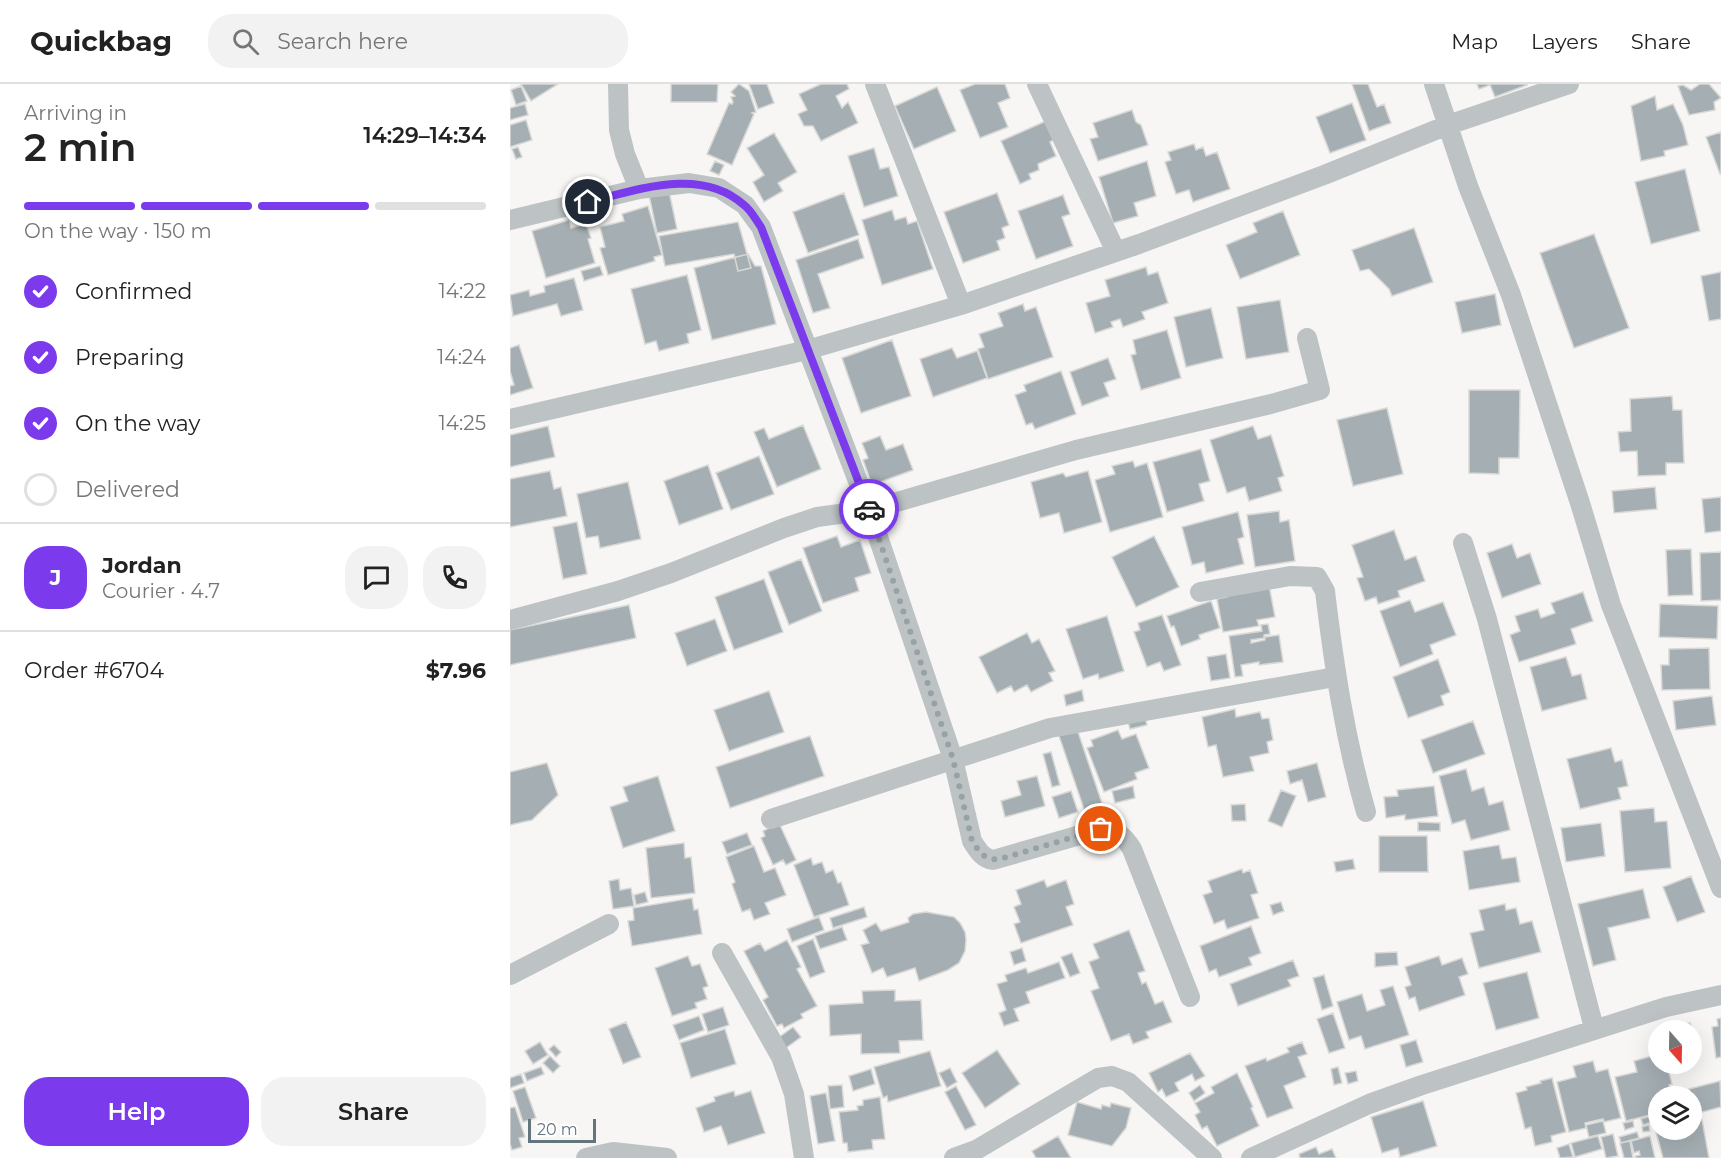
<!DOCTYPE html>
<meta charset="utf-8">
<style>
:root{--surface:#fff;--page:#f2f2f2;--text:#222;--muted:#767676;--line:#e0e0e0;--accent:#7c3aed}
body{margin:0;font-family:Montserrat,sans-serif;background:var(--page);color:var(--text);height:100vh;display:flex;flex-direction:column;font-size:22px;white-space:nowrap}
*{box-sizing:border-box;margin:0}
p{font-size:20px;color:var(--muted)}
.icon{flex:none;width:33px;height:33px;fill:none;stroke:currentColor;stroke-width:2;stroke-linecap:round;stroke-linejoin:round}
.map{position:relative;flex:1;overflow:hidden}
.drawer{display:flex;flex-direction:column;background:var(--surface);width:510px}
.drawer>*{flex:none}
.needle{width:39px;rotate:160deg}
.buttons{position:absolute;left:1138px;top:936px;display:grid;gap:12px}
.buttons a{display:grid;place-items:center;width:54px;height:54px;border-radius:50%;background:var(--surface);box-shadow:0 6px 24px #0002;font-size:30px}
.scale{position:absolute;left:18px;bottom:15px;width:68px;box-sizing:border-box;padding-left:6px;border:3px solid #63757d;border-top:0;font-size:16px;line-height:21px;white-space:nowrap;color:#63757d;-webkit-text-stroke:4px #fff;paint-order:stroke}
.pin{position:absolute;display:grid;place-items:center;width:51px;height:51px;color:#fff;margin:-26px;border:3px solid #fff;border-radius:50%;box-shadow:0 2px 6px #0007}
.courier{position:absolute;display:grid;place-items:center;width:60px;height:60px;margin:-30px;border:4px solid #7c3aed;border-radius:50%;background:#fff;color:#222;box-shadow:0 2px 8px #0007}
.overview em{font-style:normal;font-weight:600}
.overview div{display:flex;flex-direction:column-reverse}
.overview{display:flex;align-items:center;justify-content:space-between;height:102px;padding:0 24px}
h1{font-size:39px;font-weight:600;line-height:45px}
.bar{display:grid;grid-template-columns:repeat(4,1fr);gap:9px 6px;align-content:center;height:72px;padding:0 24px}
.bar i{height:8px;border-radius:4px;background:var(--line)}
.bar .current{background:var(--accent)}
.bar p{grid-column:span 4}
.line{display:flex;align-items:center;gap:15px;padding:0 24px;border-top:2px solid var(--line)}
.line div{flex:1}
.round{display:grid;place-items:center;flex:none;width:63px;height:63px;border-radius:24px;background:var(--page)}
ol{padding:0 24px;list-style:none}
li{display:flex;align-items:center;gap:18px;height:66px}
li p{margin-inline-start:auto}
li .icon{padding:6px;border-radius:50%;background:var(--accent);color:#fff;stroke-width:4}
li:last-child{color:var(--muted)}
li i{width:33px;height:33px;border:3px solid var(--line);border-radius:50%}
.primary-button{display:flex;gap:12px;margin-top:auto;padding:12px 24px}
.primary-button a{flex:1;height:69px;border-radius:24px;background:var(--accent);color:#fff;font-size:24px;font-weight:600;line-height:69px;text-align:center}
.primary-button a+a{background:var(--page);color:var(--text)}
header{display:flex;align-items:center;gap:36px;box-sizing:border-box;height:84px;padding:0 30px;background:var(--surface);border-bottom:2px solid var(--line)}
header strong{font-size:28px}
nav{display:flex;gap:33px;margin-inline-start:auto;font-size:21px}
.search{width:420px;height:54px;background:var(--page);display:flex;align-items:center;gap:15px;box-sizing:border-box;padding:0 21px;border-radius:24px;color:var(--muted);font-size:22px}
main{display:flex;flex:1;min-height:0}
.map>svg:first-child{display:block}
</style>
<header>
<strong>Quickbag</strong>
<div class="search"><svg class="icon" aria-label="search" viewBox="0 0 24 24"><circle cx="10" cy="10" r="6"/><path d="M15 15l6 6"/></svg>Search here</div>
<nav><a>Map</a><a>Layers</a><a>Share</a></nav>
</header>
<main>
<section class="drawer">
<div class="overview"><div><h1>2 min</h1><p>Arriving in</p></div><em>14:29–14:34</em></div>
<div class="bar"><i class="current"></i><i class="current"></i><i class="current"></i><i></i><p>On the way · 150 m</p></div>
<ol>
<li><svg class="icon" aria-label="check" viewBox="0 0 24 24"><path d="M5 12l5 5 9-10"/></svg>Confirmed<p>14:22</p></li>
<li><svg class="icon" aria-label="check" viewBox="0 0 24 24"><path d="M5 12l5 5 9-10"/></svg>Preparing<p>14:24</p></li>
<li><svg class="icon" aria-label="check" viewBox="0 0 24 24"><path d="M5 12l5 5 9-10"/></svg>On the way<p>14:25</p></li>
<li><i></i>Delivered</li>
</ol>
<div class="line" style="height:108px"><b class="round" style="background:var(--accent);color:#fff">J</b><div><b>Jordan</b><p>Courier · 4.7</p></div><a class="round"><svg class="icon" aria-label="chat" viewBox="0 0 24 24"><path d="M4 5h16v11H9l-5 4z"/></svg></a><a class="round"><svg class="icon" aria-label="phone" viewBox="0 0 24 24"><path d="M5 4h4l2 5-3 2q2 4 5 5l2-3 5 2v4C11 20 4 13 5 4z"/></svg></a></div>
<div class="line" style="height:78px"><div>Order #6704</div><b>$7.96</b></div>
<div class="primary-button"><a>Help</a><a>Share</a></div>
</section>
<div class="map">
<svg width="1211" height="1074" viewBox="0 0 1211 1074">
<rect width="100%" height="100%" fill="#f7f6f4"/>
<path fill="#a5afb3" stroke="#d8d8d6" stroke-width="1.5" d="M11,0H48L21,17Z
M161,0H208L207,18H161Z
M229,0L239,7L246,28L242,29L244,30L222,81L197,70L219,19L222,20L223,18L221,13L225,12L221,8Z
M239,0H257L264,19L248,25Z
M311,0H337L339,5L326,12L332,24L338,18L348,39L311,57L303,42H294L288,30L297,26L289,10Z
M465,0H495L500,14L488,19L498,43L470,54L450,6Z
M842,0H858L867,23L874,20L881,39L859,47Z
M967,0H1017V1L985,13L980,1L969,5Z
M1190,0H1199L1211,14L1204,18L1205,26L1179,31L1168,2L1173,1L1181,6Z
M11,2L17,17L6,21L1,6Z
M427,3L446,47L404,65L385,22Z
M1145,12L1147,26L1163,20L1173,41L1178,61L1154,67L1155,72L1131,77L1121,22Z
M842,19L856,56L820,69L806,33Z
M15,20L18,31L0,36V24Z
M622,26L626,38L631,41L638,61L588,77L580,55L588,53L583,39Z
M16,36L22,56L0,63V41Z
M536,37L545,55L540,58L546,72L528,80L529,86L519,90L521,95L510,100L491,57Z
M1211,48V90H1210L1196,53Z
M264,49L287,88L268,99L273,107L254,118L243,98L254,91L237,64Z
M684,60L686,66L693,63L696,72L707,68L720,105L683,118L679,106L666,110L655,78L661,76L658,68Z
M8,63L12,73L6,75L2,65Z
M364,64L370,85L379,83L388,112L354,123L338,72Z
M205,77L214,81L209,91L200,87Z
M637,77L646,112L624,119L628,132L603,139L589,93Z
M1175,85L1190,147L1141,160L1125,98Z
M159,107L167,145L147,149L139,111Z
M334,109L349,151L298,169L283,128Z
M487,109L499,141L492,144L495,154L487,157L490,166L453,179L434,128Z
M553,111L560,130L552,133L563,162L526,175L508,127Z
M138,122L152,171L144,173L145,177L98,191L90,164L95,163L90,143L114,137L112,130Z
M382,126L385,136L396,133L398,140L407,137L423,185L372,201L352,136Z
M773,127L790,171L730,195L716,161L747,148L743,139Z
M59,136L61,144L76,140L81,154L78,155L85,179L36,194L22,147Z
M228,138L241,184L228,187L224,170L155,182L149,152Z
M904,144L923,198L882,212L879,205L859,185L850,187L842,166Z
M1084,150L1119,244L1064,264L1030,169Z
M348,155L354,174L308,190L320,224L303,229L286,176Z
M238,170L245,182H251L266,240L202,256L184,184Z
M90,182L93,191L74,197L71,187Z
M636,183L638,191L648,188L658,219L632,228L635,235L613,243L610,235L601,238L603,243L585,249L576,219L600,212L595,196Z
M1211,188V235L1199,237L1191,192Z
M177,191L191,246L177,250L179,259L149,267L146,257L135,260L121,205Z
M64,194L73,226L51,232L47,220L3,232L0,211L19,206L20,212L35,208L34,202Z
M985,210L991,241L952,249L945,218Z
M770,216L779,268L736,275L727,223Z
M513,220L515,227L526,223L543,273L478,295L468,265L474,263L469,250L493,242L488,229Z
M701,224L713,274L676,283L664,233Z
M657,246L671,294L631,306L621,271L626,270L623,256Z
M382,256L401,312L351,329L332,274Z
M9,261L23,304L0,311V302L4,301L0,287V264Z
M442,264L447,274L467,267L477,294L423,313L410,275Z
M598,274L606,295L594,299L599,312L572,322L560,288Z
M551,287L566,330L525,345L522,339L516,341L505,311L516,307L514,301Z
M959,306H1010L1009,374H989V390L959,389Z
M1162,312L1163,326H1172L1174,379H1156V391L1128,392L1127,367L1110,368L1108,348L1121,347L1120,315Z
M877,324L893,390L843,402L827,336Z
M293,341L311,385L267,403L244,348L254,344L259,355Z
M38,342L45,373L0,383V351Z
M743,342L748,355L761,351L774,392L768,394L772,407L739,417L735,403L717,409L700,356Z
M370,352L376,366L393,360L403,386L362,401L353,376L358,374L352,359Z
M691,365L700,397L689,400L694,417L657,428L643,378Z
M249,372L264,410L221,426L206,389Z
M623,377L625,383L637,379L653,433L600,448L585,396L605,390L602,382Z
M198,381L213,425L169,441L154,397Z
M40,387L44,405L51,403L57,432L0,443V395Z
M578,387L592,438L554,449L549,429L530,434L521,398L553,389L556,393Z
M118,398L131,455L90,464L88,452L76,454L67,410Z
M1145,403L1147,425L1104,429L1102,407Z
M1211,413V447L1195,449L1192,415Z
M769,427L770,438L779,436L785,477L745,483L737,431Z
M728,428L734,453L728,455L734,480L696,489L694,478L682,481L672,443Z
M67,438L77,490L53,495L43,443Z
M884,446L895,476L906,472L915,497L888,507L890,513L868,520L866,513L855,517L847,494L853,493L842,461Z
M327,452L331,463L350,456L361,489L345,494L349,507L313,519L293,464Z
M644,452L669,503L626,523L602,473Z
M1002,460L1007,474L1020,469L1031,500L992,514L977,469Z
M1181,465L1183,511L1158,512L1156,466Z
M1211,468V516L1191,517L1190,469Z
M291,475L312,527L279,541L258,488Z
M254,495L273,548L224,566L205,513Z
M759,501L765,533L747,536L749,542L713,548L707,515L717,513V509Z
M1073,508L1083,537L1061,545L1066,560L1009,578L1000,551L1010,547L1005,532L1028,525L1031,534L1045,529L1041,519Z
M900,516L905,528L933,518L946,551L920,561L923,570L890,583L870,527Z
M701,517L710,544L689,551L690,555L671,562L664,542L661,543L657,532Z
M1150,520L1208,522L1207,555L1149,553Z
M119,521L126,554L0,581V546Z
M652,531L671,581L654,587L650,578L637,583L624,548L630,546L628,539Z
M597,532L614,587L589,595L588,590L573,595L556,545Z
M205,535L217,567L177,582L165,549Z
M758,540L760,550L754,551V554L741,556V559L755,556V553L769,551L773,578L749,581V578L731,581L733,592L725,593L719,552L752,547L751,541Z
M517,549L522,559L529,555L545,587L539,589L543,597L521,608L517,601L504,608L501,602L487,609L469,573Z
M1199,564L1200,605L1152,606L1151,581H1159V565Z
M716,570L720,594L701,597L697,573Z
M1056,573L1062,592L1071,590L1077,615L1032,627L1020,583Z
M928,575L940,608L931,612L934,621L898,634L883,593Z
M572,606L574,617L556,622L554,611Z
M259,607L274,648L219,667L204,626Z
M1202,612L1206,641L1166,646L1163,617Z
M725,625L726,633L750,628L752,635L759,634L763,656L757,658L759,669L740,673L744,687L713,693L706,661L698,663L692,633Z
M635,633L637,641L620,645L618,638Z
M963,637L975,670L923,689L911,656Z
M566,642L593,722L575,728L548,649Z
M608,646L612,655L626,650L639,684L625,689L627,695L594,708L577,664L583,662L581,656Z
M300,652L314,692L220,724L206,683Z
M1101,664L1105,678L1112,676L1118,702L1108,704L1111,715L1070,725L1057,675Z
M541,668L550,701L542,703L533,670Z
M37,679L48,711L22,736L0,741V688Z
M807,679L816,713L798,718L792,696L780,700L777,687Z
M956,685L962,707L974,703L979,721L993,717L1000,746L961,756L955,736L942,740L929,692Z
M148,692L165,747L113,764L100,723L118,717L113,703Z
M527,692L535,722L495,733L491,717L511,711L507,697Z
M623,702L625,714L605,719L602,707Z
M924,702L928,732L895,736V731L876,734L874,713L888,712L887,706Z
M771,706L786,712L772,743L758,737Z
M561,707L568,728L549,734L542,713Z
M735,720L736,737H722L721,721Z
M1144,724L1145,738L1157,737L1161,784L1115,788L1110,727Z
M908,738L930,739V747H908Z
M269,739L286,776L276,781L273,776L263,781L251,754L255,752L253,747Z
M1091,739L1095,772L1056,778L1051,744Z
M237,749L242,761L217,770L212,758Z
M869,752H917L918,788H869Z
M174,759L175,774L181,773L185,809L141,814L136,764Z
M989,761L992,775L1006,773L1010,798L959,806L953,767Z
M244,762L254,788L265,784L276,811L255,819L260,830L244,836L240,825L232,828L222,800L225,798L216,773Z
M301,774L303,781L312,778L316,789L323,786L328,799L331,798L339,821L304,833L284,781Z
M843,775L845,785L826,788L824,778Z
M732,785L733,789L740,786L748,809L741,811L749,834L717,845L714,836L704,840L693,811L702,808L698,797Z
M1181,792L1195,828L1167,838L1153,803Z
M109,795L110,806L121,804L124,822L103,825L99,797Z
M534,796L537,803L556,796L564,820L556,823L563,841L511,859L504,840L510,838L504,823L511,820L506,806Z
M1133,805L1140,834L1098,844L1106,876L1083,882L1068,820Z
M135,808L138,818L126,821L124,811Z
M182,814L184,826L188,825L192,850L122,862L118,837L124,836L123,824Z
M771,818L774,827L763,831L760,821Z
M995,820L996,826L1006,824L1010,840L1022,837L1031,868L969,884L960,849L974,846L969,826Z
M354,823L357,833L323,844L320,834Z
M416,828L444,833L450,839L455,848L456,856L455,867L449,879L438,886L409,897L405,884L377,893L373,884L362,889L351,861L359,859L353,846L366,839L371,847L399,838L398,834L403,830Z
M309,833L314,846L282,858L277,845Z
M741,842L751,869L739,874L742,881L709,893L706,885L699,888L690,862Z
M332,843L337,856L310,865L305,852Z
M619,846L635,887L628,889L632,900L636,898L645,920L653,917L662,938L636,948L639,954L623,960L619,950L601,957L581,907L589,904L579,878L589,874L583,860Z
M303,855L315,888L300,894L287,862Z
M277,856L291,883L287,885L307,922L291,930L293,934L274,944L272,940L267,942L253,916L258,913L234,867L250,859L255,867Z
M512,864L516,877L504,881L500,868Z
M887,868L888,881L865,883V869Z
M562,869L570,889L560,893L551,873Z
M178,872L182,882L190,880L198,902L193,904L197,915L185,919L187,924L162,932L145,884Z
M929,872L932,881L952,874L958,890L949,893L955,911L909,927L905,913L899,915L895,903L901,901L895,883Z
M783,876L789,892L778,896L781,902L728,922L720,900Z
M549,878L555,894L516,908L520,919L504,925L509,937L494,942L489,929L496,926L487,900L497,897L495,891L516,884L518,889Z
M1017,888L1029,934L986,946L973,899Z
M814,891L823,922L812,926L803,894Z
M883,902L899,951L855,965L851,952L839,956L827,918L852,910L857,927L875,921L870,906Z
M385,906V917L411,916L413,956L389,957L390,969L351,970V950L320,952L319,921L353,919L352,907Z
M213,923L219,941L198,948L192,930Z
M823,929L835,964L819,969L807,935Z
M189,932L194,946L169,956L163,941Z
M1211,934V973L1206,974L1202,943L1208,942L1207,935Z
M116,938L131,973L113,980L99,945Z
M1180,939L1184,952H1182V946H1153Z
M283,943L291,953L276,964L268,954Z
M215,945L226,980L181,994L170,959Z
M906,956L913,978L896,983L890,961Z
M30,958L38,971L23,980L15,967Z
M792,958L797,970L788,973L796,993L774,1002L783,1024L757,1034L735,982L756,974L757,977L779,968L777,964Z
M44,961L51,968L46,973L39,965Z
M487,966L510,1000L475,1024L452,989Z
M420,967L431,1002L378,1018L377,1012L373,1014L364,983Z
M680,969L695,992L685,997L682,990L665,999L669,1007L656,1013L652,1005L648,1008L639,989Z
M1149,970V980H1157L1162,1000L1159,1001L1162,1012H1149V1024L1139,1026L1140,1031L1116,1037L1105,993L1127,988L1124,977Z
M40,972L50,982L43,989L33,979Z
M1083,977L1086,988L1098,985L1111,1034L1094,1038L1093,1035L1075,1039L1076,1044L1059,1048L1047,998L1066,993L1063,982Z
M31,983L34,990L17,997L14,989Z
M828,983L832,999L824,1001L821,985Z
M440,984L447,998L437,1004L429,989Z
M361,985L365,1000L343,1007L339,992Z
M846,987L848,997L838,1000L835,989Z
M727,989L743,1023L741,1024L749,1042L707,1062L697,1042L692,1045L685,1031L690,1028L685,1019L704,1009L701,1003Z
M11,990L14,999L0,1004V994Z
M1042,994L1056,1048L1041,1052L1042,1058L1025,1062L1021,1043L1015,1045L1006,1009L1017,1006L1016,1003L1031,999L1030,997Z
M1210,997L1211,1023L1185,1030L1179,1005Z
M332,1001L334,1023L320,1025L318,1002Z
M690,1001L695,1009L684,1017L679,1009Z
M446,1002L466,1041L455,1046L435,1008Z
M15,1003L26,1034L13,1038L3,1007Z
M224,1007L225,1012L241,1007L255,1049L218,1061L211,1042L194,1048L186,1024L205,1017L204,1013Z
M316,1009L325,1057L308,1060L300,1012Z
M370,1013L375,1055L362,1056L363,1065L338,1068L337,1059H333L329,1028L348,1026L347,1022L353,1021V1016Z
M913,1017L927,1062L890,1073L888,1064L872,1069L861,1033Z
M567,1018L591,1025L592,1021L600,1023L601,1019L621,1024L616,1044L602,1062L558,1051Z
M5,1023L15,1053L9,1054L12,1063L2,1066L0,1060V1024Z
M1149,1025V1036L1144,1038L1141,1027Z
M1140,1032L1142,1038L1133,1041L1131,1035Z
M1192,1036L1199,1074H1153L1146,1048L1155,1046H1182V1039Z
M1093,1037L1096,1049L1079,1053L1076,1041Z
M1123,1037L1124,1043L1115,1046L1113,1039Z
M1139,1041L1140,1047L1133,1048L1132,1043Z
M1127,1048L1129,1054L1111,1059L1109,1053Z
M1103,1050L1108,1072L1096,1074L1091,1053Z
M548,1052L561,1074H526L522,1067Z
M1088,1052L1092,1065L1065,1073L1061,1059Z
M1140,1052L1145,1074H1126L1125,1072L1130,1071L1129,1067L1124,1069L1121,1057Z
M1120,1057L1123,1074H1114L1110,1059Z
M1059,1060L1063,1073L1050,1074L1047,1064Z
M806,1063L809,1070L822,1065L826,1074H790L789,1070Z"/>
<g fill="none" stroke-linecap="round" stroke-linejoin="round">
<path stroke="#bdc3c5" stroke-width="20" d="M108,0L109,46L115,70L129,105
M365,0L451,221
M527,0L606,168
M924,0L958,102L1001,211L1070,419L1101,521L1211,804
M0,136L129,105L179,99L209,104L235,121L251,143L359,426L443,675L462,757C468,766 472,774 483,776L591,745C606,745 614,752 622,765L680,913
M0,335L297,266L451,221L629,160L814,91L938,41L1059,0
M953,459L977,535L1084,944
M690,508L780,492L807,493L815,507C824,582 835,655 856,728
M0,536L108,507L161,489L274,444L307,433L359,426L566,366L761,320L810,306L797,254
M261,735L540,644L825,593
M212,869L271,973L284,1010L294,1074
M0,891L99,840
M76,1074L103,1068L157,1074
M444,1074L466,1066L588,994L602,992L618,998L702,1074
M741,1074L859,1020L912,1001L1156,923L1211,911"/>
</g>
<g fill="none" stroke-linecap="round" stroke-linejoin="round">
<path stroke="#97a2a7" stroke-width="6" stroke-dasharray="0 10.8" d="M359,425L443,675L462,757C470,769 475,777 490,775L591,745"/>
<path stroke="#7c3aed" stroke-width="8" d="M78,118C127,106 191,82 234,121C241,126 246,136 251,143L359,425"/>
</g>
</svg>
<div class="buttons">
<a><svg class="needle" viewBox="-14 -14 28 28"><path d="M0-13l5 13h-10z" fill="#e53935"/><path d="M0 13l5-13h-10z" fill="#767676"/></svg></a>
<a><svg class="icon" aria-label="layers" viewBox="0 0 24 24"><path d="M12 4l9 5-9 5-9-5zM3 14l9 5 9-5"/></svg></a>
</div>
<div class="scale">20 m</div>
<div class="pin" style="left:591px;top:745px;background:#ea580c"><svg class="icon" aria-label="bag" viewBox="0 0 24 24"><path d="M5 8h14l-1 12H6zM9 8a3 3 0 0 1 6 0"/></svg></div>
<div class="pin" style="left:78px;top:118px;background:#1f2937"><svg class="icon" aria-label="home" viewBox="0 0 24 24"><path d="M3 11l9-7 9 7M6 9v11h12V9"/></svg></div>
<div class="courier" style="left:359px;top:425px"><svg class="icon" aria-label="car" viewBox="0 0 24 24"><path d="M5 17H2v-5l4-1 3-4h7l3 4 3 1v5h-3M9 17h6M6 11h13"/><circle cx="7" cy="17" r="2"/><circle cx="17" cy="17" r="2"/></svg></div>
</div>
</main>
